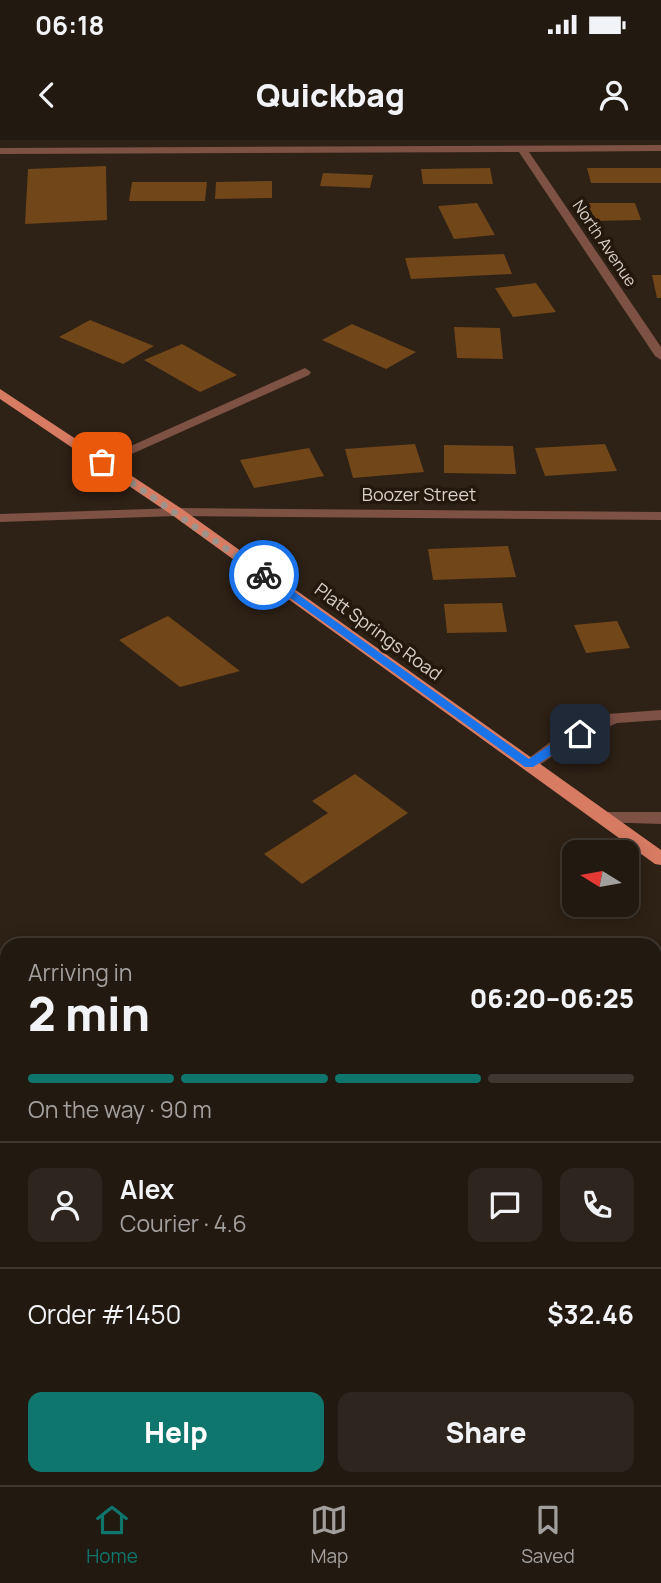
<!DOCTYPE html>
<meta charset="utf-8">
<style>
:root{--surface:#221910;--page:#2e261e;--text:#f1f3f6;--muted:#a2a09f;--line:#3f3830;--accent:#0f766e}
body{margin:0;font-family:Manrope,sans-serif;background:var(--page);color:var(--text);height:100vh;display:flex;flex-direction:column;font-size:26px;white-space:nowrap}
*{box-sizing:border-box;margin:0}
p{font-size:23px;color:var(--muted)}
.icon{flex:none;width:38px;height:38px;fill:none;stroke:currentColor;stroke-width:2;stroke-linecap:round;stroke-linejoin:round}
.map{position:relative;flex:1;overflow:hidden}
.side{position:absolute;left:0px;top:798px;width:662px;height:548px;display:flex;flex-direction:column;background:var(--surface);border-radius:21px 21px 0 0;box-shadow:0 4px 18px #0003,0 0 0 2px var(--line)}
.side>*{flex:none}
.needle{width:46px;rotate:281deg}
.buttons{position:absolute;left:562px;top:700px;display:grid;gap:14px}
.buttons a{display:grid;place-items:center;width:77px;height:77px;border-radius:14px;background:var(--surface);box-shadow:0 4px 18px #0003,0 0 0 2px var(--line);font-size:35px}
.pin{position:absolute;display:grid;place-items:center;width:60px;height:60px;color:#fff;margin:-30px;border-radius:14px;box-shadow:0 4px 10px #0006}
.courier{position:absolute;display:grid;place-items:center;width:70px;height:70px;margin:-35px;border:5px solid #1a73e8;border-radius:50%;background:#fff;color:#222;box-shadow:0 2px 9px #0007}
.head em{font-style:normal;font-weight:800}
.head div{display:flex;flex-direction:column-reverse}
.head{display:flex;align-items:center;justify-content:space-between;height:119px;padding:0 28px}
h1{font-size:46px;font-weight:800;line-height:52px}
.bar{display:grid;grid-template-columns:repeat(4,1fr);gap:10px 7px;align-content:center;height:84px;padding:0 28px}
.bar i{height:9px;border-radius:5px;background:var(--line)}
.bar .on{background:var(--accent)}
.bar p{grid-column:span 4}
.line{display:flex;align-items:center;gap:18px;padding:0 28px;border-top:2px solid var(--line)}
.line div{flex:1}
.round{display:grid;place-items:center;flex:none;width:74px;height:74px;border-radius:14px;background:var(--page)}
.cta{display:flex;gap:14px;margin-top:auto;padding:14px 28px}
.cta a{flex:1;height:80px;border-radius:14px;background:var(--accent);color:#fff;font-size:28px;font-weight:800;line-height:80px;text-align:center}
.cta a+a{background:var(--page);color:var(--text)}
.status{display:flex;justify-content:space-between;align-items:center;height:49px;padding:0 35px;background:var(--surface);direction:ltr}
.status svg{height:19px;fill:currentColor}
header{display:flex;justify-content:space-between;align-items:center;height:91px;padding:0 28px;background:var(--surface);font-size:32px;font-weight:800}
.dock{display:flex;justify-content:space-around;align-items:center;height:98px;border-top:2px solid var(--line);background:var(--surface);font-size:19px;color:var(--muted)}
.dock a{display:grid;justify-items:center;gap:4px}
.dock .on{color:var(--accent)}
.map>svg:first-child{display:block}
</style>
<div class="status"><b>06:18</b><svg viewBox="0 0 49 12"><path d="M0 12V9h3v3zM5 12V6h3v6zM10 12V3h3v9zM15 12V0h3v12zM26 1h20v11H26zM47 4h2v5h-2z"/></svg></div>
<header><svg class="icon" aria-label="back" viewBox="0 0 24 24"><path d="M15 5l-7 7 7 7"/></svg>Quickbag<svg class="icon" aria-label="person" viewBox="0 0 24 24"><circle cx="12" cy="8" r="4"/><path d="M4 21q1-7 8-7t8 7"/></svg></header>
<div class="map">
<svg width="661" height="1345" viewBox="0 0 661 1345">
<rect width="100%" height="100%" fill="#2e2115"/>
<path fill="#714619" d="M106,26L107,80L25,84L28,29Z
M490,28L493,44H423L421,29Z
M587,28H661V43H591Z
M323,33L373,35L370,48L320,46Z
M272,41V58L215,59L216,42Z
M132,42H207L205,61H129Z
M477,63L495,95L454,99L438,66Z
M586,63H635L641,80L592,81Z
M504,114L512,134L411,139L405,118Z
M652,135H661V158H657Z
M536,143L556,172L513,177L495,148Z
M90,180L154,206L123,224L59,197Z
M352,184L416,212L386,229L322,200Z
M454,187L500,188L503,219L457,218Z
M182,204L237,235L200,252L144,220Z
M415,304L424,332L353,338L345,309Z
M605,304L617,331L545,336L535,308Z
M444,305L513,306L516,334L444,333Z
M309,308L324,336L254,348L240,320Z
M508,406L516,437L433,440L428,409Z
M502,463L507,492L447,493L444,464Z
M168,476L240,531L180,547L119,500Z
M617,481L630,508L586,513L574,485Z
M355,634L408,673L302,744L264,714L328,673L312,661Z
M371,1340V1345H292V1343Z"/>
<g fill="none" stroke-linecap="round" stroke-linejoin="round">
<path fill="#7e5145" fill-rule="evenodd" d="M661,5V11L529,12L661,207V220L655,216L519,12L0,14V8Z
M305,228L311,232L309,235L107,325H97L95,322Z
M177,368L661,372V380L177,376L0,382V374Z
M661,570V580L617,583L569,605L535,628H523L521,624L557,597L608,574Z
M604,672H661V684L598,682L595,678Z
M661,849V866L654,868V852Z"/>
<path fill="#d87b63" fill-rule="evenodd" d="M0,249L182,369L661,710V725L655,724L172,375L0,259Z"/>
</g>
<path fill="#1a73e8" d="M261,433H268L529,619L559,599L580,590L585,594L533,627H525L261,437Z"/>
<g fill="none" stroke-linecap="round" stroke-linejoin="round">
<path stroke="#9d938a" stroke-width="7" stroke-dasharray="0 12.6" d="M102,322L264,435"/>
</g>
<g text-anchor="middle" stroke-width="7" stroke-linejoin="round" paint-order="stroke">
<g font-size="16" fill="#d9d0c9" stroke="#24180c">
<text transform="translate(605 103) rotate(56)" y="6">North Avenue</text>
</g>
<g font-size="18" fill="#d9d0c9" stroke="#24180c">
<text x="419" y="361">Boozer Street</text>
<text transform="translate(378 492) rotate(36)" y="6">Platt Springs Road</text>
</g>
</g>
</svg>
<div class="buttons">
<a><svg class="needle" viewBox="-14 -14 28 28"><path d="M0-13l5 13h-10z" fill="#e53935"/><path d="M0 13l5-13h-10z" fill="#a2a09f"/></svg></a>
</div>
<div class="pin" style="left:102px;top:322px;background:#ea580c"><svg class="icon" aria-label="bag" viewBox="0 0 24 24"><path d="M5 8h14l-1 12H6zM9 8a3 3 0 0 1 6 0"/></svg></div>
<div class="pin" style="left:580px;top:594px;background:#1f2937"><svg class="icon" aria-label="home" viewBox="0 0 24 24"><path d="M3 11l9-7 9 7M6 9v11h12V9"/></svg></div>
<div class="courier" style="left:264px;top:435px"><svg class="icon" aria-label="bike" viewBox="0 0 24 24"><circle cx="6" cy="16" r="4"/><circle cx="18" cy="16" r="4"/><path d="M6 16l4-8h5l3 8M10 8l3 8H6M13 5h3"/></svg></div>
<section class="side">
<div class="head"><div><h1>2 min</h1><p>Arriving in</p></div><em>06:20–06:25</em></div>
<div class="bar"><i class="on"></i><i class="on"></i><i class="on"></i><i></i><p>On the way · 90 m</p></div>
<div class="line" style="height:126px"><a class="round"><svg class="icon" aria-label="person" viewBox="0 0 24 24"><circle cx="12" cy="8" r="4"/><path d="M4 21q1-7 8-7t8 7"/></svg></a><div><b>Alex</b><p>Courier · 4.6</p></div><a class="round"><svg class="icon" aria-label="chat" viewBox="0 0 24 24"><path d="M4 5h16v11H9l-5 4z"/></svg></a><a class="round"><svg class="icon" aria-label="phone" viewBox="0 0 24 24"><path d="M5 4h4l2 5-3 2q2 4 5 5l2-3 5 2v4C11 20 4 13 5 4z"/></svg></a></div>
<div class="line" style="height:91px"><div>Order #1450</div><b>$32.46</b></div>
<div class="cta"><a>Help</a><a>Share</a></div>
</section>
</div>
<nav class="dock">
<a class="on"><svg class="icon" aria-label="home" viewBox="0 0 24 24"><path d="M3 11l9-7 9 7M6 9v11h12V9"/></svg>Home</a>
<a><svg class="icon" aria-label="map" viewBox="0 0 24 24"><path d="M3 6l6-2 6 2 6-2v14l-6 2-6-2-6 2zM9 4v14M15 6v14"/></svg>Map</a>
<a><svg class="icon" aria-label="saved" viewBox="0 0 24 24"><path d="M7 4h10v16l-5-4-5 4z"/></svg>Saved</a>
</nav>
